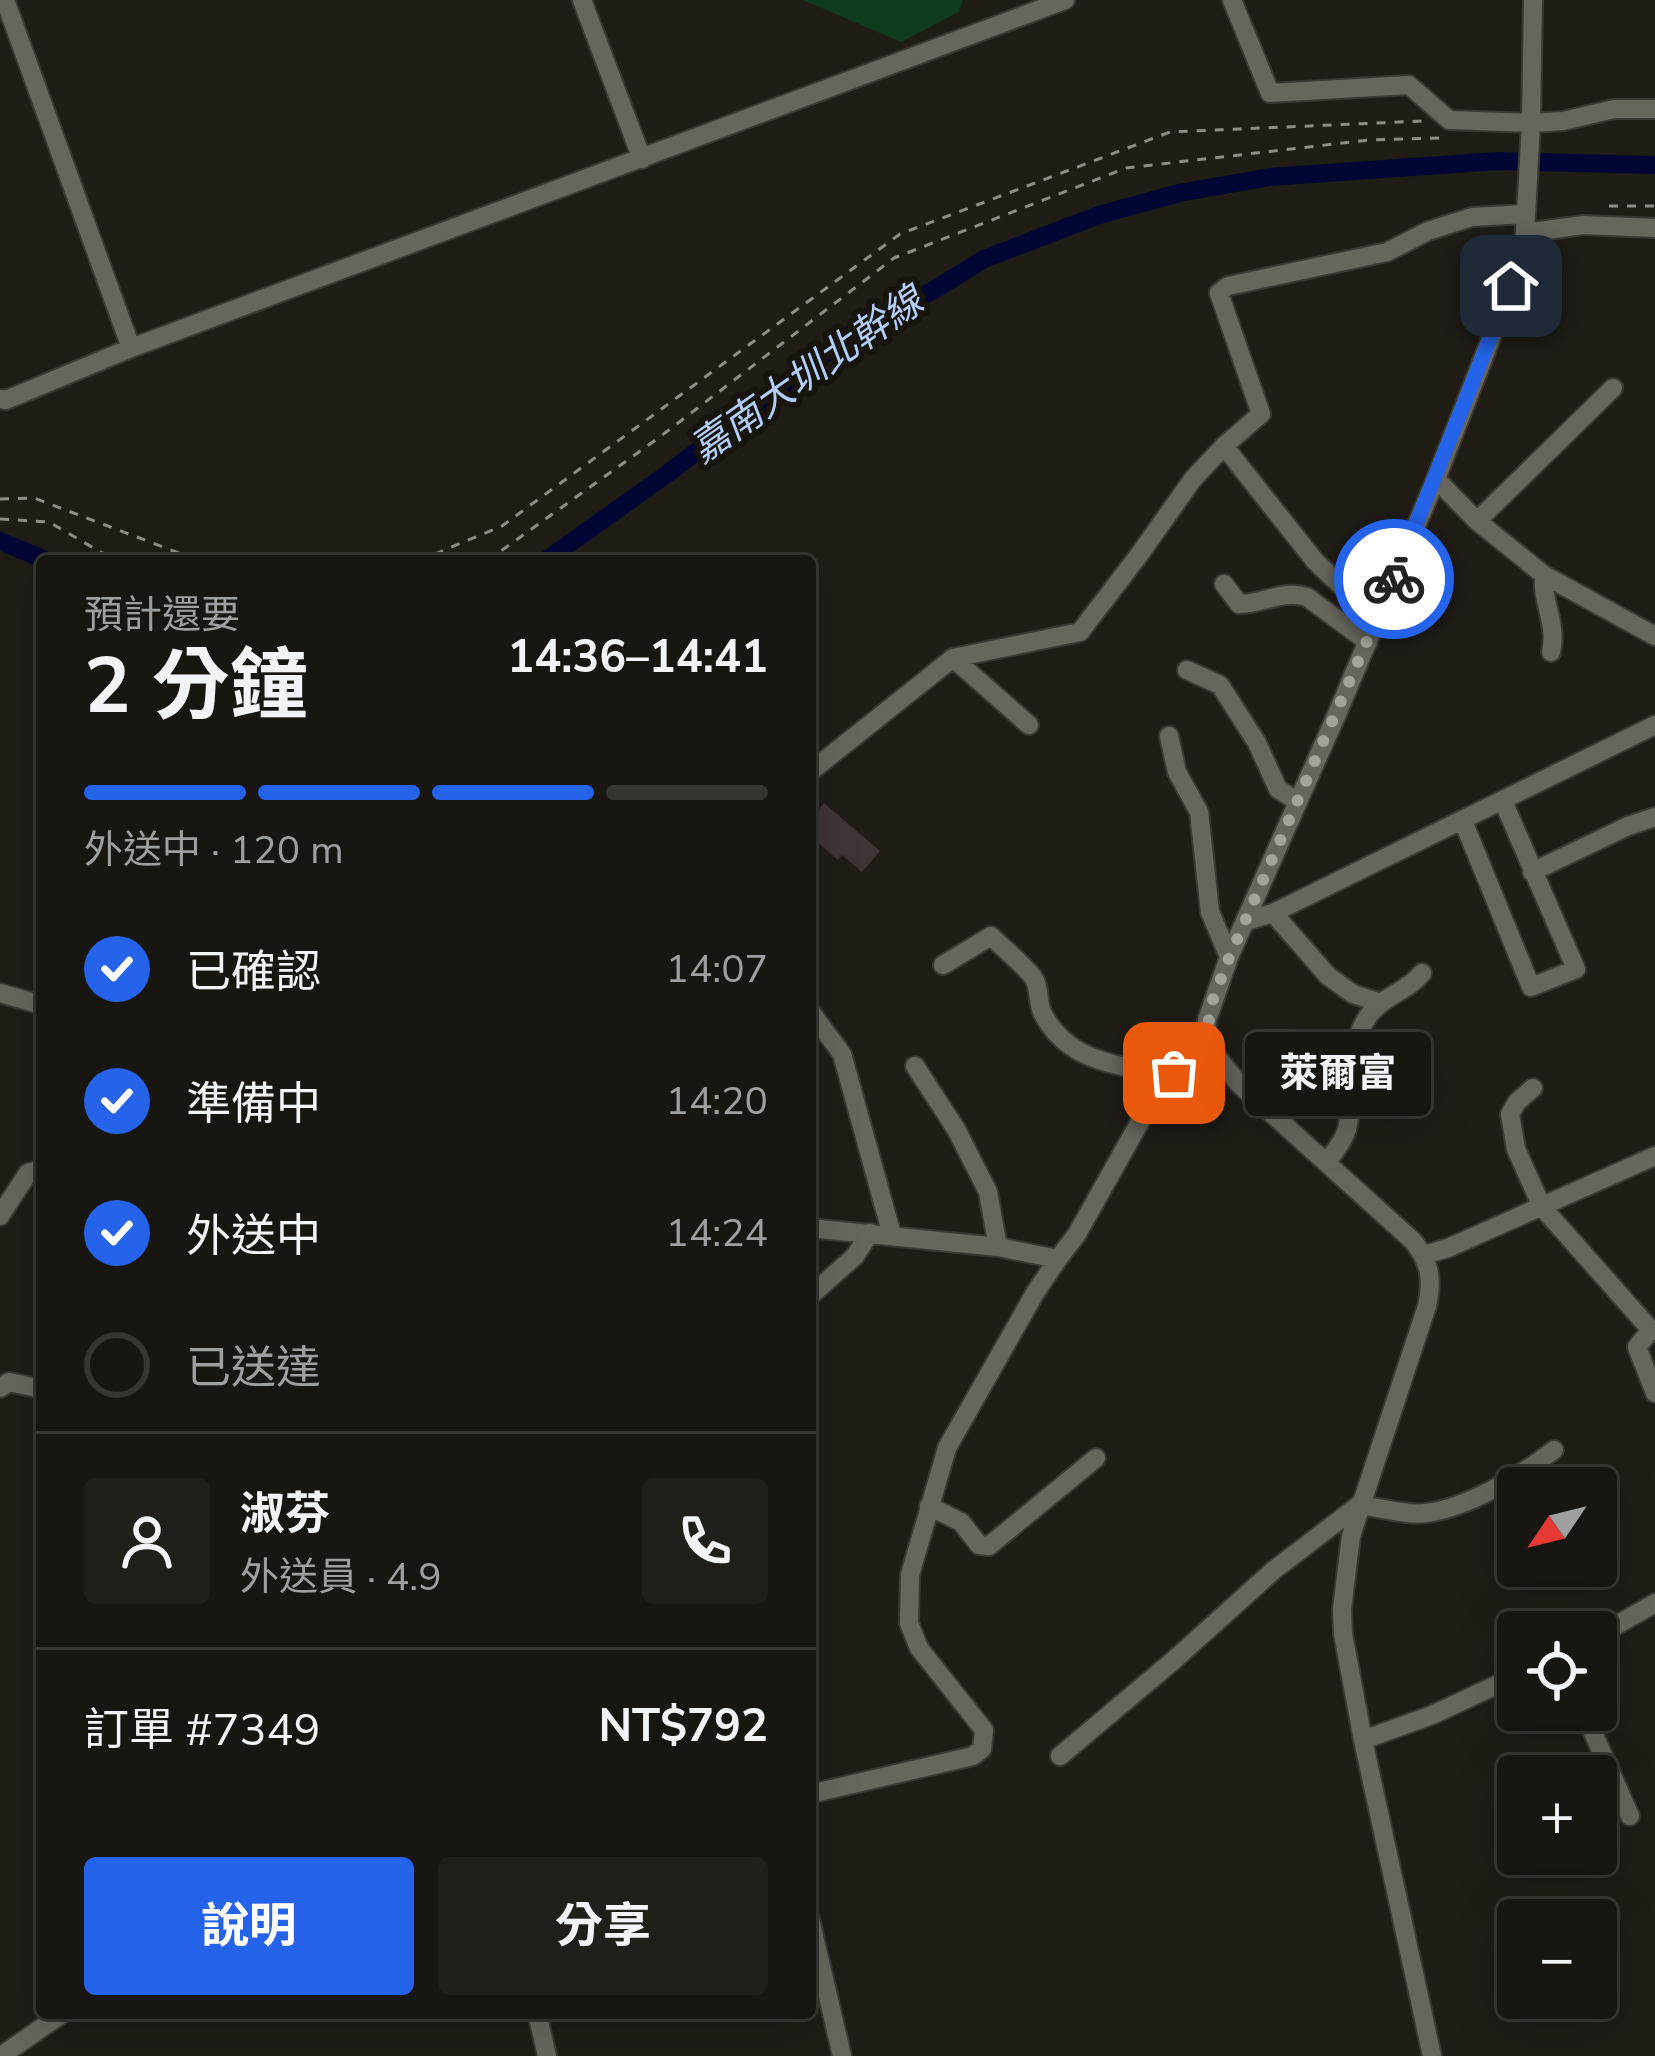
<!DOCTYPE html>
<html lang="zh-TW">
<meta charset="utf-8">
<style>
:root{--surface:#171610;--page:#201f19;--text:#f1f3f6;--muted:#9e9f9f;--line:#363530;--accent:#2563eb}
body{margin:0;font-family:"Nunito Sans","Noto Sans TC",sans-serif;background:var(--page);color:var(--text);height:100vh;display:flex;flex-direction:column;font-size:45px;white-space:nowrap}
*{box-sizing:border-box;margin:0}
p{font-size:39px;color:var(--muted)}
.icon{flex:none;width:66px;height:66px;fill:none;stroke:currentColor;stroke-width:2;stroke-linecap:round;stroke-linejoin:round}
.map{position:relative;flex:1;overflow:hidden}
.sheet{position:absolute;left:36px;top:555px;width:780px;height:1464px;display:flex;flex-direction:column;background:var(--surface);border-radius:12px;box-shadow:0 12px 48px #0002,0 0 0 3px var(--line)}
.sheet>*{flex:none}
.needle{width:78px;rotate:235deg}
.fabs{position:absolute;left:1497px;top:1467px;display:grid;gap:24px}
.fabs a{display:grid;place-items:center;width:120px;height:120px;border-radius:12px;background:var(--surface);box-shadow:0 12px 48px #0002,0 0 0 3px var(--line);font-size:60px}
.pin{position:absolute;display:grid;place-items:center;width:102px;height:102px;color:#fff;margin:-51px;border-radius:24px;box-shadow:0 6px 18px #0006}
.courier{position:absolute;display:grid;place-items:center;width:120px;height:120px;margin:-60px;border:9px solid #2563eb;border-radius:50%;background:#fff;color:#222;box-shadow:0 3px 15px #0007}
.bubble{position:absolute;height:84px;border-radius:12px;background:var(--surface);box-shadow:0 12px 48px #0002,0 0 0 3px var(--line);font-size:39px;font-weight:700;line-height:84px;text-align:center}
.head em{font-style:normal;font-weight:700}
.head div{display:flex;flex-direction:column-reverse}
.head{display:flex;align-items:center;justify-content:space-between;height:204px;padding:0 48px}
h1{font-size:78px;font-weight:700;line-height:90px}
.bar{display:grid;grid-template-columns:repeat(4,1fr);gap:18px 12px;align-content:center;height:144px;padding:0 48px}
.bar i{height:15px;border-radius:9px;background:var(--line)}
.bar .selected{background:var(--accent)}
.bar p{grid-column:span 4}
.line{display:flex;align-items:center;gap:30px;padding:0 48px;border-top:3px solid var(--line)}
.line div{flex:1}
.round{display:grid;place-items:center;flex:none;width:126px;height:126px;border-radius:12px;background:var(--page)}
ol{padding:0 48px;list-style:none}
li{display:flex;align-items:center;gap:36px;height:132px}
li p{margin-inline-start:auto}
li .icon{padding:12px;border-radius:50%;background:var(--accent);color:#fff;stroke-width:4}
li:last-child{color:var(--muted)}
li i{width:66px;height:66px;border:6px solid var(--line);border-radius:50%}
.button{display:flex;gap:24px;margin-top:auto;padding:24px 48px}
.button a{flex:1;height:138px;border-radius:12px;background:var(--accent);color:#fff;font-size:48px;font-weight:700;line-height:138px;text-align:center}
.button a+a{background:var(--page);color:var(--text)}
.map>svg:first-child{display:block}
</style>
<div class="map">
<svg width="1655" height="2056" viewBox="0 0 1655 2056">
<rect width="100%" height="100%" fill="#1f1d16"/>
<path fill="#0e3b1d" d="M803,0H963L959,12L901,42Z"/>
<g fill="none" stroke-linecap="round" stroke-linejoin="round">
<path stroke="#000634" stroke-width="18" d="M0,541L48,561
M545,561L667,474L859,328L934,290L984,259L1099,215L1179,193L1270,177L1497,161L1655,165"/>
</g>
<path fill="#3f3535" d="M824,803L880,851L862,872L842,855L838,860L810,836V805L817,812Z
M1196,1065L1223,1087L1204,1111L1177,1088Z"/>
<g fill="none" stroke-linecap="round" stroke-linejoin="round">
<defs>
<path id="minor" d="M5,0L131,348
M582,0L642,159
M1232,0L1270,93L1409,85L1449,120L1531,123L1563,121L1614,109H1655
M1525,233L1583,225L1655,228
M0,399L6,400L131,348L1065,0
M1224,446L1315,561L1377,620
M1436,479L1477,521L1544,575L1655,636
M1477,521L1613,388
M1544,575C1541,601 1558,625 1551,652
M1224,584L1239,604C1264,604 1283,589 1307,597L1368,642
M953,658L1029,725
M1187,670L1220,685L1257,743L1278,789L1298,802
M1169,736L1177,772L1199,812L1210,912L1229,957
M810,772L953,658L1080,632L1139,555L1193,479L1224,446L1261,414L1219,293L1228,286L1387,252L1428,231L1472,217L1526,214
M1463,821L1531,987L1576,969L1503,801
M1532,872L1628,826L1655,817
M1273,913L1328,976L1353,994L1381,1003
M1246,921L1273,913L1655,725
M943,965L991,936C1004,949 1021,962 1033,977C1040,986 1037,1003 1043,1014C1062,1050 1094,1061 1131,1068L1150,1104
M0,993L42,1005
M810,1011L842,1054L892,1235
M915,1066L956,1129L988,1192L998,1247
M1533,1088L1517,1102L1510,1114L1516,1149L1542,1207L1651,1330L1637,1347L1655,1393
M1327,1162C1334,1152 1344,1141 1347,1129C1356,1092 1345,1048 1369,1015C1383,996 1408,991 1422,973
M0,1216L28,1173L42,1169
M810,1228L998,1247L1058,1259L1077,1234L1150,1104L1206,1036
M1424,1255L1448,1248L1655,1156
M810,1296L855,1256L870,1233
M0,1388L9,1382L42,1389
M929,1506L961,1522L979,1545L989,1546L1096,1458
M1596,1637L1655,1603
M1583,1710L1630,1816
M1363,1740L1432,1715L1518,1675
M1060,1756L1174,1660L1274,1570L1359,1505C1378,1507 1408,1516 1426,1513C1467,1508 1521,1476 1554,1450
M810,1794L973,1756L982,1749L984,1730L919,1648L909,1623L910,1575L947,1448L1035,1293L1058,1259
M810,1919L842,2056
M537,2013L547,2056
M1,2056L63,2013
M1432,2056L1363,1740L1343,1634L1342,1609L1351,1536L1427,1306C1433,1279 1430,1262 1413,1241L1239,1084L1214,1053L1206,1036L1207,1020L1229,957L1337,714L1436,479L1499,318L1520,257L1525,233L1531,123L1533,0"/>
</defs>
<use href="#minor" stroke="#3a3934" stroke-width="22"/>
<path stroke="#8d8c85" stroke-width="3" stroke-dasharray="9 9" stroke-linecap="butt" d="M1609,206H1655
M0,499L34,498L200,561
M0,519L49,522L116,561
M418,561L502,526L900,234L1170,132L1423,121
M487,561L657,439L894,258L1126,168L1369,140L1441,138"/>
<use href="#minor" stroke="#67665d" stroke-width="18"/>
</g>
<g fill="none" stroke-linecap="round" stroke-linejoin="round">
<path stroke="#a3a29b" stroke-width="12" stroke-dasharray="0 21.6" d="M1174,1073L1206,1036L1212,1002L1229,958L1394,579"/>
<path stroke="#2563eb" stroke-width="15" d="M1394,579L1511,286"/>
</g>
<g text-anchor="middle" stroke-width="12" stroke-linejoin="round" paint-order="stroke">
<g font-size="39" font-style="italic" fill="#b3cefe" stroke="#16140d">
<text transform="translate(806 374) rotate(-35)" y="14">嘉南大圳北幹線</text>
</g>
</g>
</svg>
<div class="fabs">
<a><svg class="needle" viewBox="-14 -14 28 28"><path d="M0-13l5 13h-10z" fill="#e53935"/><path d="M0 13l5-13h-10z" fill="#9e9f9f"/></svg></a>
<a><svg class="icon" aria-label="locate" viewBox="0 0 24 24"><circle cx="12" cy="12" r="6"/><path d="M12 2v4M12 18v4M2 12h4M18 12h4"/></svg></a>
<a>+</a>
<a>−</a>
</div>
<div class="pin" style="left:1174px;top:1073px;background:#ea580c"><svg class="icon" aria-label="bag" viewBox="0 0 24 24"><path d="M5 8h14l-1 12H6zM9 8a3 3 0 0 1 6 0"/></svg></div>
<div class="pin" style="left:1511px;top:286px;background:#1f2937"><svg class="icon" aria-label="home" viewBox="0 0 24 24"><path d="M3 11l9-7 9 7M6 9v11h12V9"/></svg></div>
<div class="courier" style="left:1394px;top:579px"><svg class="icon" aria-label="bike" viewBox="0 0 24 24"><circle cx="6" cy="16" r="4"/><circle cx="18" cy="16" r="4"/><path d="M6 16l4-8h5l3 8M10 8l3 8H6M13 5h3"/></svg></div>
<div class="bubble" style="left:1245px;top:1032px;width:186px">萊爾富</div>
<section class="sheet">
<div class="head"><div><h1>2 分鐘</h1><p>預計還要</p></div><em>14:36–14:41</em></div>
<div class="bar"><i class="selected"></i><i class="selected"></i><i class="selected"></i><i></i><p>外送中 · 120 m</p></div>
<ol>
<li><svg class="icon" aria-label="check" viewBox="0 0 24 24"><path d="M5 12l5 5 9-10"/></svg>已確認<p>14:07</p></li>
<li><svg class="icon" aria-label="check" viewBox="0 0 24 24"><path d="M5 12l5 5 9-10"/></svg>準備中<p>14:20</p></li>
<li><svg class="icon" aria-label="check" viewBox="0 0 24 24"><path d="M5 12l5 5 9-10"/></svg>外送中<p>14:24</p></li>
<li><i></i>已送達</li>
</ol>
<div class="line" style="height:216px"><a class="round"><svg class="icon" aria-label="person" viewBox="0 0 24 24"><circle cx="12" cy="8" r="4"/><path d="M4 21q1-7 8-7t8 7"/></svg></a><div><b>淑芬</b><p>外送員 · 4.9</p></div><a class="round"><svg class="icon" aria-label="phone" viewBox="0 0 24 24"><path d="M5 4h4l2 5-3 2q2 4 5 5l2-3 5 2v4C11 20 4 13 5 4z"/></svg></a></div>
<div class="line" style="height:156px"><div>訂單 #7349</div><b>NT$792</b></div>
<div class="button"><a>說明</a><a>分享</a></div>
</section>
</div>
